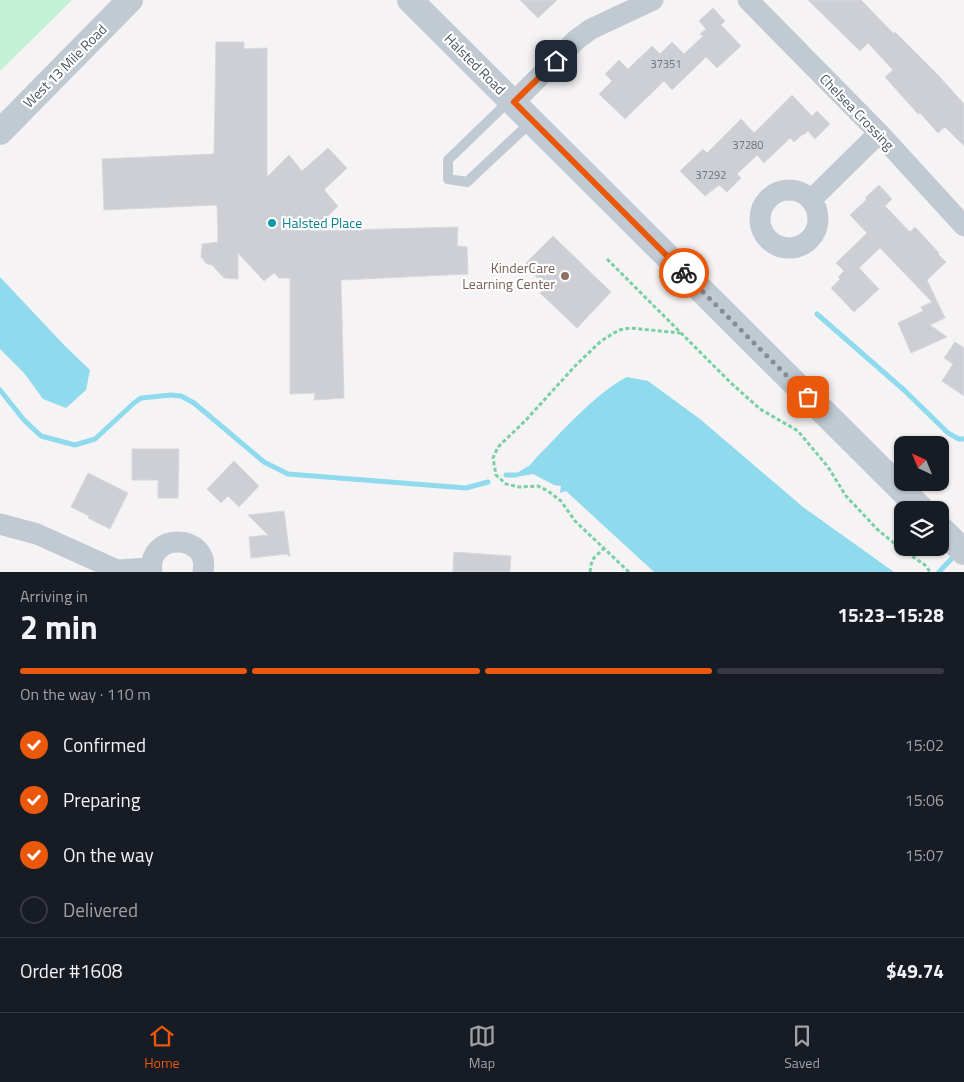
<!DOCTYPE html>
<meta charset="utf-8">
<style>
:root{--surface:#171b24;--page:#20242c;--text:#f1f3f6;--muted:#9ea1a6;--line:#363941;--accent:#ea580c}
body{margin:0;font-family:"Titillium Web",sans-serif;background:var(--page);color:var(--text);height:100vh;display:flex;flex-direction:column;font-size:19px;white-space:nowrap}
*{box-sizing:border-box;margin:0}
p{font-size:16px;color:var(--muted)}
.icon{flex:none;width:28px;height:28px;fill:none;stroke:currentColor;stroke-width:2;stroke-linecap:round;stroke-linejoin:round}
.map{position:relative;height:572px;overflow:hidden}
.sheet{display:flex;flex-direction:column;background:var(--surface);flex:1}
.sheet>*{flex:none}
.needle{width:32px;rotate:317deg}
.tools{position:absolute;left:894px;top:436px;display:grid;gap:10px}
.tools a{display:grid;place-items:center;width:55px;height:55px;border-radius:10px;background:var(--surface);box-shadow:0 1px 4px #0004;font-size:25px}
.pin{position:absolute;display:grid;place-items:center;width:42px;height:42px;color:#fff;margin:-21px;border-radius:10px;box-shadow:0 2px 8px #0006}
.courier{position:absolute;display:grid;place-items:center;width:50px;height:50px;margin:-25px;border:4px solid #ea580c;border-radius:50%;background:#fff;color:#222;box-shadow:0 1px 6px #0007}
.summary em{font-style:normal;font-weight:700}
.summary div{display:flex;flex-direction:column-reverse}
.summary{display:flex;align-items:center;justify-content:space-between;height:85px;padding:0 20px}
h1{font-size:32px;font-weight:700;line-height:38px}
.bar{display:grid;grid-template-columns:repeat(4,1fr);gap:8px 5px;align-content:center;height:60px;padding:0 20px}
.bar i{height:6px;border-radius:4px;background:var(--line)}
.bar .on{background:var(--accent)}
.bar p{grid-column:span 4}
.line{display:flex;align-items:center;gap:12px;padding:0 20px;border-top:1px solid var(--line)}
.line div{flex:1}
ol{padding:0 20px;list-style:none}
li{display:flex;align-items:center;gap:15px;height:55px}
li p{margin-inline-start:auto}
li .icon{padding:5px;border-radius:50%;background:var(--accent);color:#fff;stroke-width:4}
li:last-child{color:var(--muted)}
li i{width:28px;height:28px;border:2px solid var(--line);border-radius:50%}
.dock{display:flex;justify-content:space-around;align-items:center;height:70px;border-top:1px solid var(--line);background:var(--surface);font-size:14px;color:var(--muted)}
.dock a{display:grid;justify-items:center;gap:2px}
.dock .on{color:var(--accent)}
.map>svg:first-child{display:block}
</style>
<div class="map">
<svg width="964" height="572" viewBox="0 0 964 572">
<rect width="100%" height="100%" fill="#f5f3f3"/>
<path fill="#c3f1d5" d="M0,0H72L0,71Z"/>
<path fill="#90daee" d="M0,277L64,345L90,370L86,390L66,408L43,399L24,373L0,349Z
M627,377L648,381L700,419L803,507L894,572H654L566,491L560,493L561,486L554,485L533,474L516,477L517,473L530,465L536,458C563,431 593,395 627,377Z"/>
<g fill="none" stroke-linecap="round" stroke-linejoin="round">
<path stroke="#90daee" stroke-width="5" d="M817,314L904,390L948,433L959,439H964
M0,390L24,420L41,436L75,445L95,439L134,403L141,398L171,395L181,396L194,403L264,462L288,474L466,488L488,482
M506,475H516
M939,572L956,554"/>
</g>
<path fill="#cdcfd5" stroke="#d7d9de" d="M520,0H557L538,18Z
M808,0H861L894,34L895,32L939,76L964,104V146L945,127L938,133L920,113L918,114L885,77L893,70L868,43L860,51Z
M713,8L725,21L721,25L741,46L717,68L706,57L672,90L664,81L625,119L599,94L612,81L605,74L619,60L628,69L652,46L660,54L672,42L684,54L703,36L700,34L706,29L699,21Z
M216,42H244V49L267,48V177L289,155L302,171L328,148L347,168L324,190L338,206L313,231L458,227L457,246L467,247L468,274L341,280L344,398L314,400L315,393L290,394V278H279L274,273L264,281L238,253V279L224,278L212,265L207,264L201,257L202,244L218,242L217,205L104,210L102,159L214,154Z
M792,95L812,116L817,111L830,124L815,139L808,131L804,135L803,134L794,142L790,138L764,163L757,155L737,174L741,178L727,192L719,185L705,196L680,171L703,149L707,153L741,119L754,133Z
M879,185L892,199L885,206L910,232L915,227L939,253L938,254L946,262L927,280L945,318L930,325L947,337L911,353L898,323L923,311L921,307L932,302L880,248L859,268L879,289L854,312L831,288L840,279L838,277L844,271L836,263L867,233L850,215L867,199L865,198Z
M553,236L611,292L577,328L540,293L547,287L524,265Z
M955,342L964,348V396L942,381L953,364L944,358Z
M132,449H179L178,498H158V480H132Z
M234,461L259,486L239,507L228,496L221,503L207,489Z
M88,473L128,493L110,529L88,518L89,516L71,507Z
M284,511L290,557L287,554L251,558L249,537L268,535L248,515Z
M454,552L511,556L510,572H453Z"/>
<g fill="none" stroke-linecap="round" stroke-linejoin="round">
<path stroke="#7ad0a6" stroke-width="3" stroke-dasharray="4 2.5" stroke-linecap="butt" d="M607,259L731,383L760,409L798,431L828,467L846,496L878,530L900,548L925,565L930,572
M590,572L592,560L604,548
M629,572L575,521L561,501L548,491L538,486L519,487L506,484L496,475L493,458L498,447L526,420L576,365L601,341L619,330L630,328L680,333"/>
<path stroke="#c1cad2" stroke-width="10" d="M510,100L448,160V179L467,182L531,122"/>
<path stroke="#c1cad2" stroke-width="21" d="M748,0L879,133L964,226
M513,103L576,40L591,29L653,0
M760 219a29 29 0 1 1 58 0a29 29 0 1 1-58 0Z
M811,200L879,133
M0,524L37,534L117,570L151,568
M152,572C146,531 211,533 203,572"/>
<path stroke="#c1cad2" stroke-width="26" d="M410,0L922,510
M0,132L130,0
M940,528L964,552"/>
</g>
<g fill="none" stroke-linecap="round" stroke-linejoin="round">
<path stroke="#868d94" stroke-width="5" stroke-dasharray="0 9" d="M684,273L808,397"/>
<path stroke="#ea580c" stroke-width="6" d="M556,61L514,102L684,273"/>
</g>
<circle fill="#0f9aa8" stroke="#fff" stroke-width="2" cx="272" cy="223" r="5"/>
<circle fill="#8d6e63" stroke="#fff" stroke-width="2" cx="565" cy="276" r="5"/>
<g text-anchor="middle" stroke-width="4.5" stroke-linejoin="round" paint-order="stroke">
<g font-size="11" fill="#6b747e">
<text x="666" y="68">37351</text>
<text x="748" y="149">37280</text>
<text x="711" y="179">37292</text>
</g>
<g font-size="14" fill="#4a5661" stroke="#fff">
<text transform="translate(475 64) rotate(45)" y="5">Halsted Road</text>
<text transform="translate(65 66) rotate(-45)" y="5">West 13 Mile Road</text>
<text transform="translate(857 112) rotate(46)" y="5">Chelsea Crossing</text>
</g>
<g font-size="14" fill="#0d838f" stroke="#fff" text-anchor="start">
<text x="282" y="228">Halsted Place</text>
</g>
<g font-size="14" fill="#785e54" stroke="#fff" text-anchor="end">
<text x="555" y="273">KinderCare<tspan x="555" dy="16">Learning Center</tspan></text>
</g>
</g>
</svg>
<div class="tools">
<a><svg class="needle" viewBox="-14 -14 28 28"><path d="M0-13l5 13h-10z" fill="#e53935"/><path d="M0 13l5-13h-10z" fill="#9ea1a6"/></svg></a>
<a><svg class="icon" aria-label="layers" viewBox="0 0 24 24"><path d="M12 4l9 5-9 5-9-5zM3 14l9 5 9-5"/></svg></a>
</div>
<div class="pin" style="left:808px;top:397px;background:#ea580c"><svg class="icon" aria-label="bag" viewBox="0 0 24 24"><path d="M5 8h14l-1 12H6zM9 8a3 3 0 0 1 6 0"/></svg></div>
<div class="pin" style="left:556px;top:61px;background:#1f2937"><svg class="icon" aria-label="home" viewBox="0 0 24 24"><path d="M3 11l9-7 9 7M6 9v11h12V9"/></svg></div>
<div class="courier" style="left:684px;top:273px"><svg class="icon" aria-label="bike" viewBox="0 0 24 24"><circle cx="6" cy="16" r="4"/><circle cx="18" cy="16" r="4"/><path d="M6 16l4-8h5l3 8M10 8l3 8H6M13 5h3"/></svg></div>
</div>
<section class="sheet">
<div class="summary"><div><h1>2 min</h1><p>Arriving in</p></div><em>15:23–15:28</em></div>
<div class="bar"><i class="on"></i><i class="on"></i><i class="on"></i><i></i><p>On the way · 110 m</p></div>
<ol>
<li><svg class="icon" aria-label="check" viewBox="0 0 24 24"><path d="M5 12l5 5 9-10"/></svg>Confirmed<p>15:02</p></li>
<li><svg class="icon" aria-label="check" viewBox="0 0 24 24"><path d="M5 12l5 5 9-10"/></svg>Preparing<p>15:06</p></li>
<li><svg class="icon" aria-label="check" viewBox="0 0 24 24"><path d="M5 12l5 5 9-10"/></svg>On the way<p>15:07</p></li>
<li><i></i>Delivered</li>
</ol>
<div class="line" style="height:65px"><div>Order #1608</div><b>$49.74</b></div>
</section>
<nav class="dock">
<a class="on"><svg class="icon" aria-label="home" viewBox="0 0 24 24"><path d="M3 11l9-7 9 7M6 9v11h12V9"/></svg>Home</a>
<a><svg class="icon" aria-label="map" viewBox="0 0 24 24"><path d="M3 6l6-2 6 2 6-2v14l-6 2-6-2-6 2zM9 4v14M15 6v14"/></svg>Map</a>
<a><svg class="icon" aria-label="saved" viewBox="0 0 24 24"><path d="M7 4h10v16l-5-4-5 4z"/></svg>Saved</a>
</nav>
